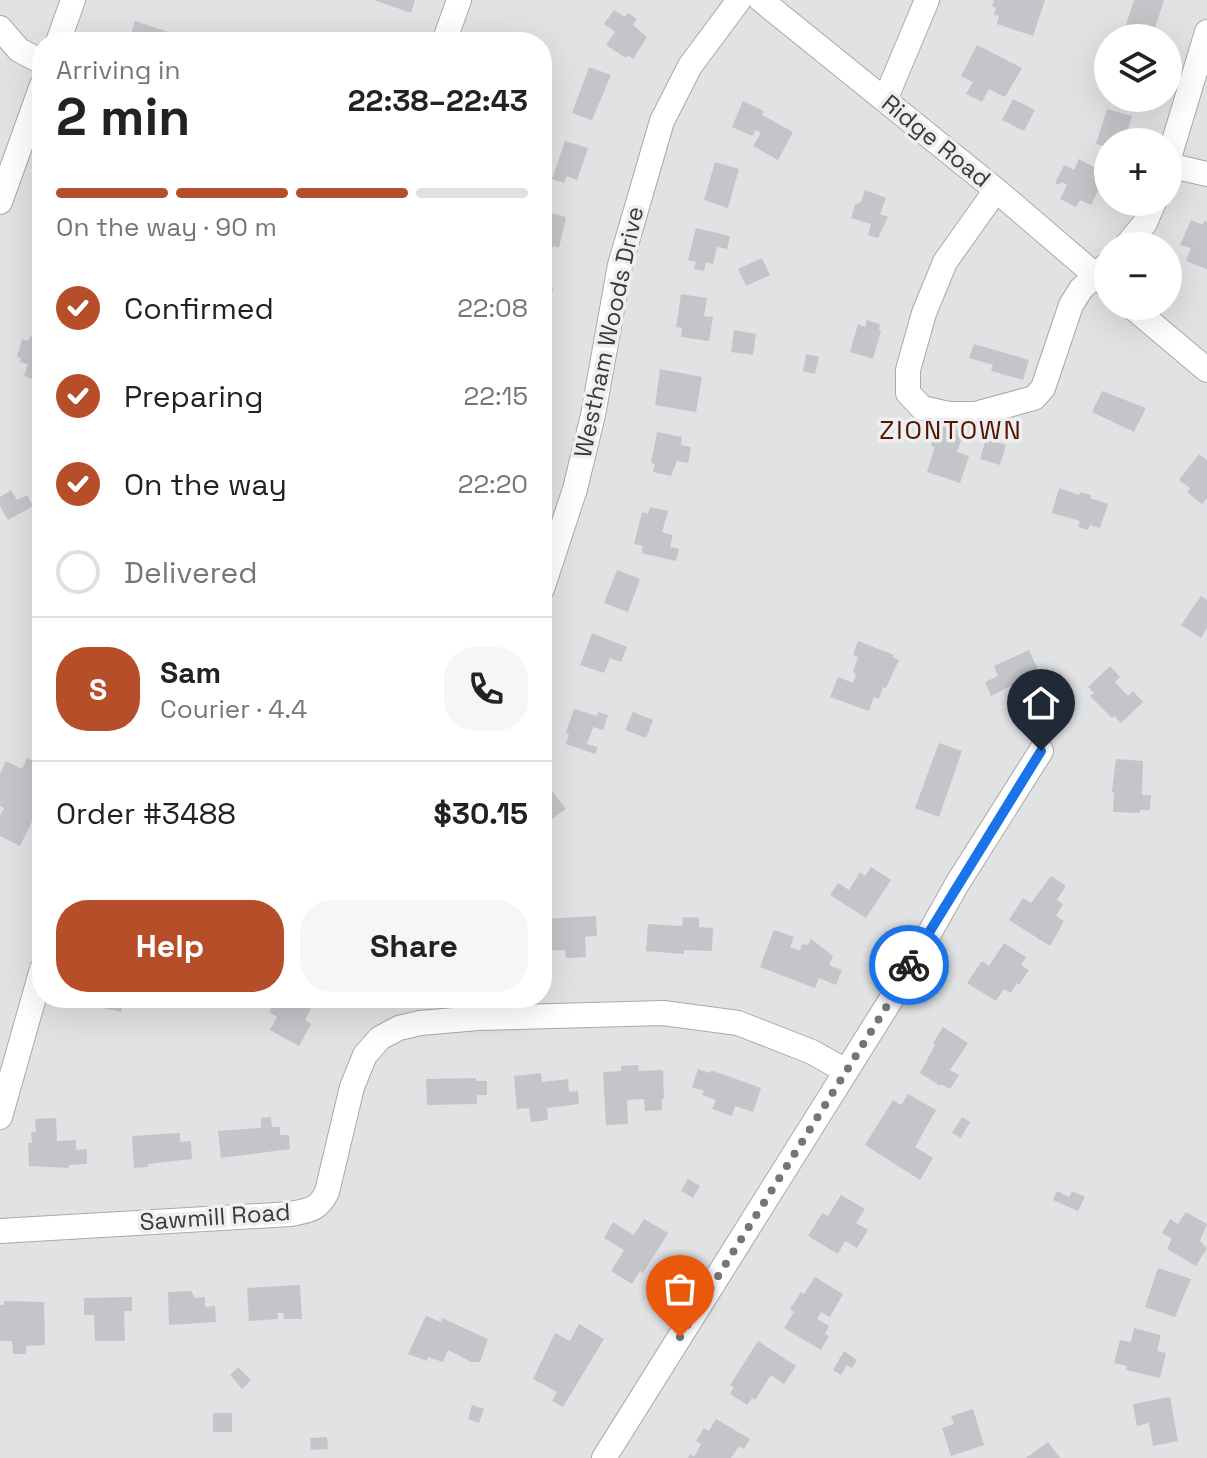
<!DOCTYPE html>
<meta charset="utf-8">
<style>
:root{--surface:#fff;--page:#f6f6f6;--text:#222;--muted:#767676;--line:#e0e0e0;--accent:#b64e2a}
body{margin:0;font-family:"Space Grotesk",sans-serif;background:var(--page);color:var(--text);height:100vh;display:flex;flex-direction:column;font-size:30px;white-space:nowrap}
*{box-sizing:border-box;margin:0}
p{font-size:26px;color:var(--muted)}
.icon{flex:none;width:44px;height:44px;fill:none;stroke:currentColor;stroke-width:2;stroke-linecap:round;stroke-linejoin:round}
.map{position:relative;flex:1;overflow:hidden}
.drawer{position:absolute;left:32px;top:32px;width:520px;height:976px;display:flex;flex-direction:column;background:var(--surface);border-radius:32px;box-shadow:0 8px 32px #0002}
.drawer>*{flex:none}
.controls{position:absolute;left:1094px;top:24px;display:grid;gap:16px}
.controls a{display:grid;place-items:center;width:88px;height:88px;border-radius:50%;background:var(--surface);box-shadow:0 8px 32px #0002;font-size:40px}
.pin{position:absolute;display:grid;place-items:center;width:68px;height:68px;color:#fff;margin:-82px -34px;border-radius:50% 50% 50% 0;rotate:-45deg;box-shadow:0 0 8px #0007}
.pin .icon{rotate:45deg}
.courier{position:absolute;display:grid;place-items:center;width:80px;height:80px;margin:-40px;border:6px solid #1a73e8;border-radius:50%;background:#fff;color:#222;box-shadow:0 2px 10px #0007}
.head em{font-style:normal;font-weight:700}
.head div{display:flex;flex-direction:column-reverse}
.head{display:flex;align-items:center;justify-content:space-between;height:136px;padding:0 24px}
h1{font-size:52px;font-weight:700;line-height:60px}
.bar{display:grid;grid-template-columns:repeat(4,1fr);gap:12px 8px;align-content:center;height:96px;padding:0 24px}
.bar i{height:10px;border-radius:6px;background:var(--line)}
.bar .active{background:var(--accent)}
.bar p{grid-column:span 4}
.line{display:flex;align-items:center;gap:20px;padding:0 24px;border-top:2px solid var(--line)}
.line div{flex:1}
.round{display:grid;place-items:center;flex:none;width:84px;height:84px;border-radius:32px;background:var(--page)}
ol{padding:0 24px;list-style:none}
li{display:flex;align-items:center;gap:24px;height:88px}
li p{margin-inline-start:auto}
li .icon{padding:8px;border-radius:50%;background:var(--accent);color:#fff;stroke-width:4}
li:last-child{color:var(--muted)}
li i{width:44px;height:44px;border:4px solid var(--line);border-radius:50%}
.cta{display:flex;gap:16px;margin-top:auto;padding:16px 24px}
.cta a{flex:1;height:92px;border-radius:32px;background:var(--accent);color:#fff;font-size:32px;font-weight:700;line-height:92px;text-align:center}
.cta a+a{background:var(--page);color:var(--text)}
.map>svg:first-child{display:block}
</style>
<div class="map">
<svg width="1207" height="1458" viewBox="0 0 1207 1458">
<rect width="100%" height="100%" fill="#e0e2e4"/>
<path fill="#c4c5c8" d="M374,0H415L411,13Z
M994,0H1045L1033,36L997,24L999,16L994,14L996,8L992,6Z
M1134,0H1164L1153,34L1126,25Z
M614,10L625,17L628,13L637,19L633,25L647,37L633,59L628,55L626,58L606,45L615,32L604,24Z
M135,21L172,33L169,42H132L129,40Z
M977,45L1022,68L1005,97L989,89L982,102L966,94L973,82L961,76Z
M589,67L611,75L592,120L572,113Z
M1013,99L1035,110L1024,131L1002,120Z
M743,101L764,111L762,115L793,132L778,160L753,146L761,133L756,130L752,136L732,127Z
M1107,109L1132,116L1124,142H1108V147L1096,144Z
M565,141L588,148L577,180L567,176L564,183L552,179Z
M1079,159L1107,174L1091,205L1080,200L1076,207L1060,199L1067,185L1061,182L1059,185L1055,183L1064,165L1074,170Z
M715,162L739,169L728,208L704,200Z
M865,190L886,198L880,214L888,217L878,238L868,235L871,224L851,218L855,205L861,202Z
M542,211L566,217L559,248L553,246L550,258L542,256Z
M1191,220L1203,225L1204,221L1207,222V269L1186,261L1191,248L1180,245Z
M696,228L730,236L727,249L717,247L713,264L706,262L704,271L694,269L696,262L688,260Z
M762,258L770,275L746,286L738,269Z
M542,286L553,288L547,324L542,323Z
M681,294L707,298L704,316L713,317L709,341L681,337L682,328L676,327Z
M867,320L880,324L879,330L881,331L873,359L850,352L858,324L865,327Z
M734,330L756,334L753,355L731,352Z
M30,336L42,341V379L39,381L24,376L28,364L20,362L21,358L17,357L22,339L28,341Z
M974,344L1029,360L1023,380L991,371L993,365L969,358Z
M806,354L819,357L815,374L803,371Z
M660,369L702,377L696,412L655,405Z
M1102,391L1146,408L1134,432L1092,412Z
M996,416L1013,420L1009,436L992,431Z
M943,425L964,432L957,452L969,456L960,483L927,472L935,447L931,446L934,436L939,438Z
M657,432L682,437L681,445L691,447L688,463L677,461L671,476L653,472L655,464L651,463Z
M986,439L1006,445L1000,465L980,459Z
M1199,454L1207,460V498L1202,504L1187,492L1190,488L1179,480Z
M1059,488L1079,495L1080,492L1091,495L1090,498L1108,504L1100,528L1090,525L1088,530L1078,527L1080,521L1052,513Z
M11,490L17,500L27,495L33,506L8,520L0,506V497Z
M650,507L668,511L662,532L673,535L670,547L679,549L676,561L641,553L643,546L634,544L642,512L648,514Z
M617,570L640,579L628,612L604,603Z
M1201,596L1207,600V628L1201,638L1181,625Z
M592,633L627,647L621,662L610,658L604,673L580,665Z
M858,641L894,655L892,657L899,660L886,688L883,687L879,699L874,697L869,711L830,697L838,677L853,683L856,674L853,672L858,657L853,655Z
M1029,650L1039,672L991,696L985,682L998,676L994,666Z
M1110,666L1120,677L1115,682L1128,696L1133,691L1143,702L1121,723L1114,716L1112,718L1090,696L1094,693L1088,687Z
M574,709L597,716L598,712L608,715L603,730L593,727L587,744L598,747L595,754L566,744L569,734L566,733Z
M633,712L653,720L646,738L625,730Z
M939,743L962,751L939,817L915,808Z
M27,758L42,765V801L20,846L0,836V815L4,808L0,806V774L6,761L22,769Z
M1116,759L1143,761L1142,795H1151L1150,810H1140V813L1113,812L1114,792H1112Z
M542,778L566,809L542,826Z
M871,867L891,880L866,918L830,895L838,883L849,890L860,872L865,876Z
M1051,876L1066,886L1057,900L1063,904L1056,916L1064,921L1050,946L1009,920L1023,898L1031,903Z
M596,916L597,936L585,937L586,957L566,958L565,950L542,951V919Z
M683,917L699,918V927L713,928L712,951L684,950V954L646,951L648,924L682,926Z
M774,930L794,937L790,947L800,951L802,944L808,945L811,939L833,956L829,965L842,970L836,985L819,978L815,988L760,967Z
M1004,943L1026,957L1021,965L1029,970L1019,985L1017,983L1011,993L1004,989L996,1001L967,983L982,961L989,966Z
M95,998H124L121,1012L94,1006Z
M288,998H309L305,1005L311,1008L305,1020L311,1024L299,1046L270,1030L277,1017L269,1012L276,999L284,1004Z
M943,1027L968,1043L950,1070L959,1075L950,1089L941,1084L940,1086L920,1073L935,1045L933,1043Z
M638,1065L639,1071L663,1070L664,1099H662V1110L645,1111L644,1099L627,1100L628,1124L606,1125L603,1072L621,1071V1066Z
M698,1069L710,1073L711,1070L761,1088L753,1112L735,1106L732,1116L712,1109L716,1100L702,1095L704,1091L692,1087Z
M541,1073L542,1082L568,1079L569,1092L578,1091L579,1104L547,1108L548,1120L531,1122L529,1108L517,1109L514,1076Z
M476,1078V1081H487V1095H477V1104L427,1105L426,1079Z
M908,1094L936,1110L915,1147L933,1158L920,1180L865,1145L893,1100L901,1105Z
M271,1117L272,1127H280V1135H289L290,1149L221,1158L218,1131L261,1128V1118Z
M962,1117L970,1122L961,1138L952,1133Z
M56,1118L57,1141L76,1140V1150L87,1149V1164L69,1165V1168L29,1166L28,1143H32L31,1132H36L35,1119Z
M180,1133V1142L191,1141L192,1159L148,1164V1167L134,1168L132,1136Z
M688,1179L700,1186L693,1198L681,1191Z
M1057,1191L1069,1197L1072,1191L1085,1197L1078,1211L1053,1200Z
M841,1195L865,1209L856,1223L868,1230L857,1248L845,1241L838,1254L808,1236L822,1213L828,1216Z
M1186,1212L1207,1224L1200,1241L1207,1248L1196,1266L1167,1249L1172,1239L1162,1233L1170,1219L1178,1224Z
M644,1219L668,1233L643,1273L640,1271L632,1284L611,1271L624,1250L604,1238L613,1222L634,1235Z
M1158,1268L1191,1279L1175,1317L1145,1307Z
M815,1277L843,1294L830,1317L821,1312L817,1319L829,1326L825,1334L829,1336L821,1350L784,1328L794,1312L790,1309L801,1292L804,1294Z
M300,1285L302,1319H284L283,1313H278V1319L249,1321L247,1288Z
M191,1291L195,1298L205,1297V1307L215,1306L216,1322L169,1325L168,1292Z
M132,1297V1311H124L125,1341H95L94,1315H84V1298Z
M4,1301L44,1302L45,1345L26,1346V1354H13L12,1341H0V1305H4Z
M426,1316L441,1322L442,1318L488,1339L480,1362H471L448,1350L443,1362L428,1357L427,1361L408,1354Z
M579,1324L604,1339L563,1407L552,1401L557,1392L533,1379L555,1333L570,1341Z
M1134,1328L1161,1335L1157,1351L1166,1353L1160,1378L1126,1370L1127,1366L1114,1363L1120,1340L1131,1342Z
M758,1341L796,1366L784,1384L771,1375L755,1400L752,1398L747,1405L730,1394L734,1387L730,1385Z
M844,1351L857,1360L852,1368L847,1365L841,1375L833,1370Z
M238,1367L251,1380L242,1389L230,1375Z
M1170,1397L1178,1441L1153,1446L1149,1423L1137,1426L1133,1404Z
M472,1405L484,1409L479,1423L468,1419Z
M973,1409L984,1445L951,1456L942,1428L954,1424L951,1416Z
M213,1413H232V1432H213Z
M716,1419L750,1439L744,1449L739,1446L731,1458H688L690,1454L694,1457L701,1444L696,1441L704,1428L709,1431Z
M327,1437L328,1449L311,1450L310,1438Z
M1048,1442L1060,1458H1026Z"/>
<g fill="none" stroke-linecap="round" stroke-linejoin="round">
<defs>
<path id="minor" d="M761,0L996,190L1108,286
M0,28L19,50L42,62
M58,42L73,0
M444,42L459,0
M885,100L927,0
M1168,161L1207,32
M1168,165L1207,174
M996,190L945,262L924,313L908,370V393L922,408L949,414H975L1034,398L1043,388L1071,305L1081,289L1108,264
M0,202L42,85
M1126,246L1145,223L1154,202
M1131,306L1207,370
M542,589L575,489L593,415L620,265L662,121L690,66L739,0
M0,1117L42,969
M0,1231L291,1214C310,1210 318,1210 327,1192L352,1087L365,1055L380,1038L399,1028L420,1023L478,1018L663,1013L738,1023L812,1052L844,1070
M604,1458L902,982L957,884L1041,751"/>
</defs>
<use href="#minor" stroke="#a8a9ac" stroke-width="26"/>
<use href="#minor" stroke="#fff" stroke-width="24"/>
</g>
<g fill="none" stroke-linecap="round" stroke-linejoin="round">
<path stroke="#757577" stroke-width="8" stroke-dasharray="0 14.4" d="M680,1337L902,982L909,965"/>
<path stroke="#1a73e8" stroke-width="10" d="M909,965L1041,751"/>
</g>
<g text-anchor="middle" stroke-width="7" stroke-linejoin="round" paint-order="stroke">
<g font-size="24" fill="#3b3b3c" stroke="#edeff1">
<text transform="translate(936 141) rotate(39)" y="8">Ridge Road</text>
<text transform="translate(609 332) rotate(-78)" y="8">Westham Woods Drive</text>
<text transform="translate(215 1217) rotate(-4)" y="8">Sawmill Road</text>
</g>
<g font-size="26" letter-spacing="2" fill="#561500" stroke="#edeff1">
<text x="951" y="439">ZIONTOWN</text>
</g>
</g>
</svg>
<div class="controls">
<a><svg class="icon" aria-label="layers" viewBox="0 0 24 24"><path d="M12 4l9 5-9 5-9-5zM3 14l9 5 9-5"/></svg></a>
<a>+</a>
<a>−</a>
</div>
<div class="pin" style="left:680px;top:1337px;background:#ea580c"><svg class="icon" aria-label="bag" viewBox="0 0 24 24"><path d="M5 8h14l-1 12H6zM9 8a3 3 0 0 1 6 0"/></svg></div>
<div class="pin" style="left:1041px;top:751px;background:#1f2937"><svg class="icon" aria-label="home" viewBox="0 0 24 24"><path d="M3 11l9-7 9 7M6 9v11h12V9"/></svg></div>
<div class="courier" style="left:909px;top:965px"><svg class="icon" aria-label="bike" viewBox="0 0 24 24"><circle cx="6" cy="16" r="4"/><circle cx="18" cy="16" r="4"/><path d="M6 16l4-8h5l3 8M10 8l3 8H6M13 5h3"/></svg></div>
<section class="drawer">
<div class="head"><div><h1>2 min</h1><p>Arriving in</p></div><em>22:38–22:43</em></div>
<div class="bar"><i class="active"></i><i class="active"></i><i class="active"></i><i></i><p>On the way · 90 m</p></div>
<ol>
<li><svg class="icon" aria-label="check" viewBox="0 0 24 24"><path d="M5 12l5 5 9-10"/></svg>Confirmed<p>22:08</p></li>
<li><svg class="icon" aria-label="check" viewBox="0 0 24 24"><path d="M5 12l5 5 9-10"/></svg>Preparing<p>22:15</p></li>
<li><svg class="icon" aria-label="check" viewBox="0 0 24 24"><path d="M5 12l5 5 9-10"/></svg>On the way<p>22:20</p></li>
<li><i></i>Delivered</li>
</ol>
<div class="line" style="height:144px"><b class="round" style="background:var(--accent);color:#fff">S</b><div><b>Sam</b><p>Courier · 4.4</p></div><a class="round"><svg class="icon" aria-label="phone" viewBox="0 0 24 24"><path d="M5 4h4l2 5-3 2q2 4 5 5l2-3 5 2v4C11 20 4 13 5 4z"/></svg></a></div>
<div class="line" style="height:104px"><div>Order #3488</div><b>$30.15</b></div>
<div class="cta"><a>Help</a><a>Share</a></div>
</section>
</div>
